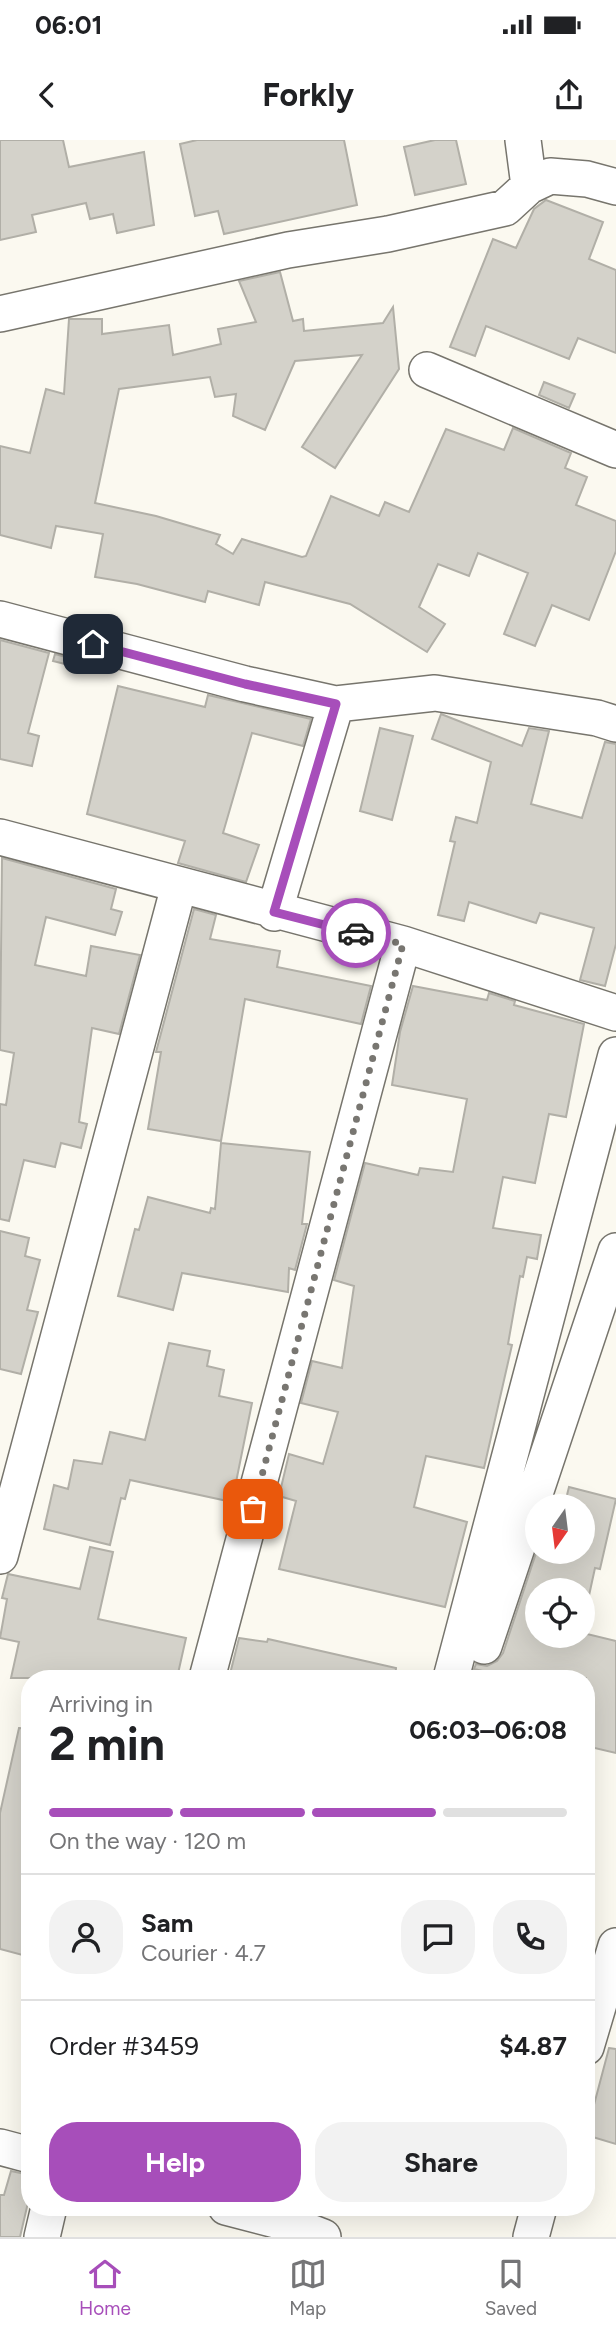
<!DOCTYPE html>
<meta charset="utf-8">
<style>
:root{--surface:#fff;--page:#f2f2f2;--text:#202124;--muted:#757577;--line:#e0e0e0;--accent:#a74eba}
body{margin:0;font-family:Figtree,sans-serif;background:var(--page);color:var(--text);height:100vh;display:flex;flex-direction:column;font-size:26px;white-space:nowrap}
*{box-sizing:border-box;margin:0}
p{font-size:23px;color:var(--muted)}
.icon{flex:none;width:38px;height:38px;fill:none;stroke:currentColor;stroke-width:2;stroke-linecap:round;stroke-linejoin:round}
.map{position:relative;flex:1;overflow:hidden}
.side{position:absolute;left:21px;top:1530px;width:574px;height:546px;display:flex;flex-direction:column;background:var(--surface);border-radius:28px;box-shadow:0 7px 28px #0002}
.side>*{flex:none}
.needle{width:46px;rotate:194deg}
.controls{position:absolute;left:525px;top:1354px;display:grid;gap:14px}
.controls a{display:grid;place-items:center;width:70px;height:70px;border-radius:50%;background:var(--surface);box-shadow:0 7px 28px #0002;font-size:35px}
.pin{position:absolute;display:grid;place-items:center;width:60px;height:60px;color:#fff;margin:-30px;border-radius:14px;box-shadow:0 4px 10px #0006}
.courier{position:absolute;display:grid;place-items:center;width:70px;height:70px;margin:-35px;border:5px solid #a74eba;border-radius:50%;background:#fff;color:#222;box-shadow:0 2px 9px #0007}
.overview em{font-style:normal;font-weight:700}
.overview div{display:flex;flex-direction:column-reverse}
.overview{display:flex;align-items:center;justify-content:space-between;height:119px;padding:0 28px}
h1{font-size:46px;font-weight:700;line-height:52px}
.bar{display:grid;grid-template-columns:repeat(4,1fr);gap:10px 7px;align-content:center;height:84px;padding:0 28px}
.bar i{height:9px;border-radius:5px;background:var(--line)}
.bar .selected{background:var(--accent)}
.bar p{grid-column:span 4}
.line{display:flex;align-items:center;gap:18px;padding:0 28px;border-top:2px solid var(--line)}
.line div{flex:1}
.round{display:grid;place-items:center;flex:none;width:74px;height:74px;border-radius:28px;background:var(--page)}
.action{display:flex;gap:14px;margin-top:auto;padding:14px 28px}
.action a{flex:1;height:80px;border-radius:28px;background:var(--accent);color:#fff;font-size:28px;font-weight:700;line-height:80px;text-align:center}
.action a+a{background:var(--page);color:var(--text)}
.status{display:flex;justify-content:space-between;align-items:center;height:49px;padding:0 35px;background:var(--surface);direction:ltr}
.status svg{height:19px;fill:currentColor}
header{display:flex;justify-content:space-between;align-items:center;height:91px;padding:0 28px;background:var(--surface);font-size:32px;font-weight:700}
.tab-bar{display:flex;justify-content:space-around;align-items:center;height:98px;border-top:2px solid var(--line);background:var(--surface);font-size:19px;color:var(--muted)}
.tab-bar a{display:grid;justify-items:center;gap:4px}
.tab-bar .selected{color:var(--accent)}
.map>svg:first-child{display:block}
</style>
<div class="status"><b>06:01</b><svg viewBox="0 0 49 12"><path d="M0 12V9h3v3zM5 12V6h3v6zM10 12V3h3v9zM15 12V0h3v12zM26 1h20v11H26zM47 4h2v5h-2z"/></svg></div>
<header><svg class="icon" aria-label="back" viewBox="0 0 24 24"><path d="M15 5l-7 7 7 7"/></svg>Forkly<svg class="icon" aria-label="share" viewBox="0 0 24 24"><path d="M12 15V3M7 8l5-5 5 5M5 13v7h14v-7"/></svg></header>
<div class="map">
<svg width="616" height="2097" viewBox="0 0 616 2097">
<rect width="100%" height="100%" fill="#fbf9f0"/>
<path fill="#d4d2ca" stroke="#b1afa7" stroke-width="2" d="M0,0H63L69,27L144,12L154,85L117,93L113,74L90,79L86,63L32,75L36,92L0,100Z
M197,0H344L357,65L224,94L218,71L195,76L180,4Z
M435,0H456L466,44L415,55L404,7Z
M546,60L603,82L589,119L616,130V213L578,198L569,219L486,186L475,216L450,207L493,99L516,108L534,69Z
M280,132L293,181L303,179L304,191L383,183L393,167L399,229L335,328L302,307L362,215L295,221L265,290L233,276L236,254L215,257L210,237L119,249L95,363L156,376L220,395L216,404L233,414L242,399L302,417L306,416L331,356L379,376L385,362L409,372L446,289L504,310L513,288L571,313L565,328L587,337L576,365L616,381V411L589,480L552,465L535,506L504,494L528,433L478,413L469,436L438,424L419,467L445,484L427,512L350,464L265,442L259,465L208,451L205,462L137,444L95,437L103,394L56,386L51,408L0,395V306L30,313L46,249L64,254L69,179H102V194L169,185L173,215L221,204L218,189L256,182L239,141Z
M544,242L575,254L569,268L539,255Z
M0,500L49,513L28,593L39,596L32,626L0,619Z
M55,514L99,526L97,532L53,521Z
M118,546L205,567L208,555L311,579L303,606L252,593L223,693L259,705L246,742L178,723L185,701L87,674Z
M441,574L522,606L529,588L549,591L531,664L582,678L605,602L616,604V804L605,846L580,840L594,788L540,773L536,783L469,762L464,781L438,775L455,702L450,701L456,677L477,683L491,622L432,599Z
M380,588L413,596L392,680L360,671Z
M2,718L116,749L111,769L122,772L115,795L46,777L35,825L86,836L91,806L140,815L119,894L92,888L79,982L87,984L81,1008L61,1003L55,1027L24,1020L9,1081L0,1079V964L6,965L14,913L0,910Z
M194,769L216,775L210,799L280,811L277,827L371,846L361,884L245,859L221,1001L148,989L161,912H156Z
M413,846L487,860L489,853L515,861L514,865L584,884L566,977L549,974L535,1043L503,1037L493,1088L541,1095L537,1119L527,1117L523,1137L520,1136L508,1204L512,1205L484,1328L426,1316L414,1367L467,1382L445,1467L279,1429L296,1361L279,1356L289,1314L323,1324L338,1272L301,1263L312,1221L342,1228L354,1146L334,1140L365,1023L418,1035L420,1028L453,1032L467,959L392,945L400,892Z
M221,1003L310,1012L302,1084H307L295,1130L289,1128L288,1152L182,1133L173,1170L118,1156L135,1089L139,1090L148,1057L210,1073L211,1068L215,1069Z
M0,1091L29,1098L25,1116L40,1120L27,1170L38,1172L21,1234L0,1229Z
M169,1203L210,1211L207,1226L224,1230L219,1256L252,1263L232,1362L130,1340L125,1359L121,1358L110,1405L44,1389L54,1345L68,1349L74,1320L102,1324L110,1292L145,1300Z
M569,1347L616,1359L600,1429L595,1428L583,1483V1451H537V1496H583V1493L616,1501V1613L586,1606V1538H513L474,1529L476,1524L487,1526L497,1521L503,1513L537,1410L583,1412V1367H564Z
M90,1407L113,1412L98,1479L186,1498L177,1538H11L19,1502L0,1498L7,1459L2,1458L8,1434L80,1449Z
M239,1498L267,1502L268,1499L396,1528L395,1538H229Z
M19,1588L30,1589V1817L0,1809V1673Z
M609,1908L616,1909V2004L586,1995Z
M11,2031L30,2035V2054L20,2097H0V2055H4Z"/>
<g fill="none" stroke-linecap="round" stroke-linejoin="round">
<defs>
<path id="minor" d="M523,0L529,46
M0,174L288,110L388,94L505,68L529,46L550,36L587,39L616,47
M427,230L616,310
M0,479L245,544L336,564L435,553L597,578L616,584
M0,697L403,804L616,873
M274,773L336,564
M0,1416L179,746
M484,1506L616,1111
M207,1538L403,804
M451,1538L616,915
M586,1907L616,1806
M0,2007L30,2015
M226,2067L287,2083L323,2097
M42,2097L49,2067
M531,2097L539,2067"/>
</defs>
<use href="#minor" stroke="#77756d" stroke-width="38"/>
<use href="#minor" stroke="#fff" stroke-width="35"/>
</g>
<g fill="none" stroke-linecap="round" stroke-linejoin="round">
<path stroke="#787671" stroke-width="7" stroke-dasharray="0 12.6" d="M253,1369L403,804L356,793"/>
<path stroke="#a74eba" stroke-width="9" d="M93,504L245,544L336,564L274,772L356,793"/>
</g>
</svg>
<div class="controls">
<a><svg class="needle" viewBox="-14 -14 28 28"><path d="M0-13l5 13h-10z" fill="#e53935"/><path d="M0 13l5-13h-10z" fill="#757577"/></svg></a>
<a><svg class="icon" aria-label="locate" viewBox="0 0 24 24"><circle cx="12" cy="12" r="6"/><path d="M12 2v4M12 18v4M2 12h4M18 12h4"/></svg></a>
</div>
<div class="pin" style="left:253px;top:1369px;background:#ea580c"><svg class="icon" aria-label="bag" viewBox="0 0 24 24"><path d="M5 8h14l-1 12H6zM9 8a3 3 0 0 1 6 0"/></svg></div>
<div class="pin" style="left:93px;top:504px;background:#1f2937"><svg class="icon" aria-label="home" viewBox="0 0 24 24"><path d="M3 11l9-7 9 7M6 9v11h12V9"/></svg></div>
<div class="courier" style="left:356px;top:793px"><svg class="icon" aria-label="car" viewBox="0 0 24 24"><path d="M5 17H2v-5l4-1 3-4h7l3 4 3 1v5h-3M9 17h6M6 11h13"/><circle cx="7" cy="17" r="2"/><circle cx="17" cy="17" r="2"/></svg></div>
<section class="side">
<div class="overview"><div><h1>2 min</h1><p>Arriving in</p></div><em>06:03–06:08</em></div>
<div class="bar"><i class="selected"></i><i class="selected"></i><i class="selected"></i><i></i><p>On the way · 120 m</p></div>
<div class="line" style="height:126px"><a class="round"><svg class="icon" aria-label="person" viewBox="0 0 24 24"><circle cx="12" cy="8" r="4"/><path d="M4 21q1-7 8-7t8 7"/></svg></a><div><b>Sam</b><p>Courier · 4.7</p></div><a class="round"><svg class="icon" aria-label="chat" viewBox="0 0 24 24"><path d="M4 5h16v11H9l-5 4z"/></svg></a><a class="round"><svg class="icon" aria-label="phone" viewBox="0 0 24 24"><path d="M5 4h4l2 5-3 2q2 4 5 5l2-3 5 2v4C11 20 4 13 5 4z"/></svg></a></div>
<div class="line" style="height:91px"><div>Order #3459</div><b>$4.87</b></div>
<div class="action"><a>Help</a><a>Share</a></div>
</section>
</div>
<nav class="tab-bar">
<a class="selected"><svg class="icon" aria-label="home" viewBox="0 0 24 24"><path d="M3 11l9-7 9 7M6 9v11h12V9"/></svg>Home</a>
<a><svg class="icon" aria-label="map" viewBox="0 0 24 24"><path d="M3 6l6-2 6 2 6-2v14l-6 2-6-2-6 2zM9 4v14M15 6v14"/></svg>Map</a>
<a><svg class="icon" aria-label="saved" viewBox="0 0 24 24"><path d="M7 4h10v16l-5-4-5 4z"/></svg>Saved</a>
</nav>
